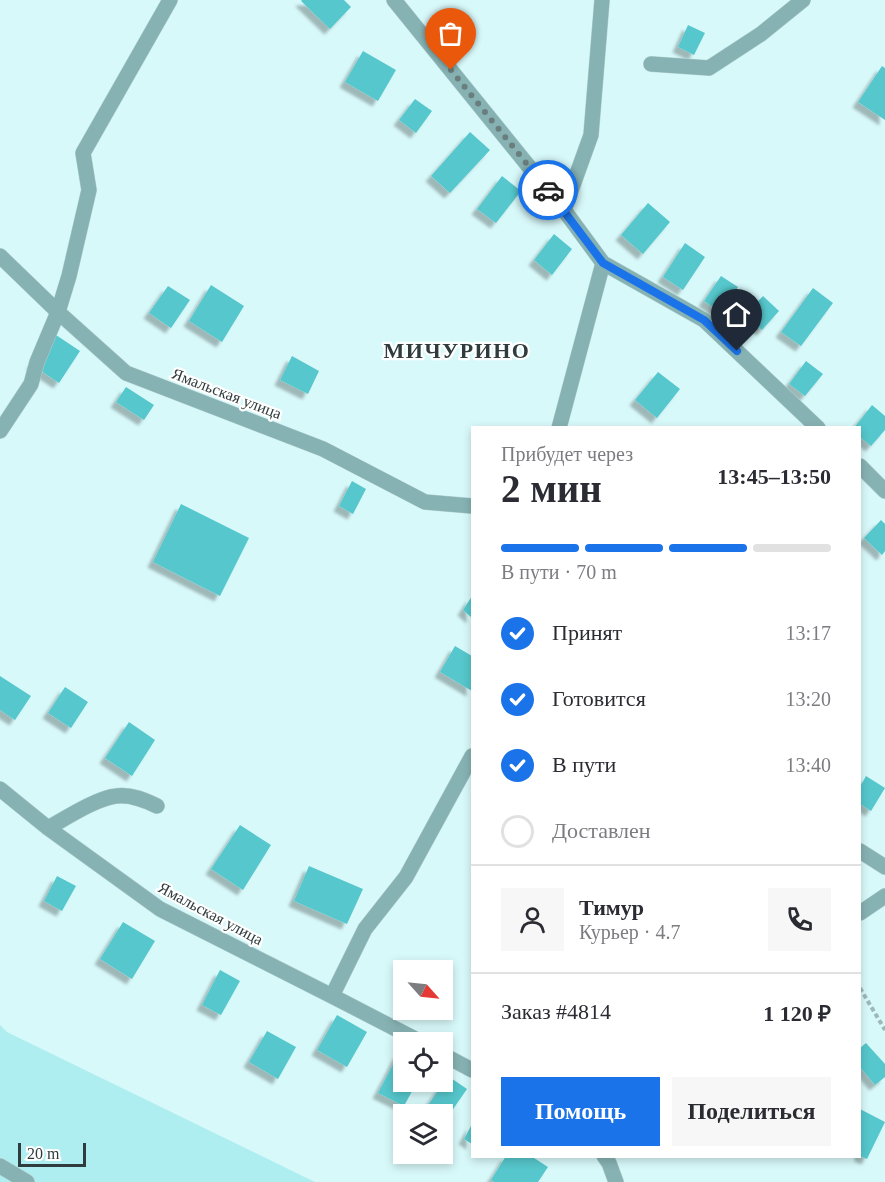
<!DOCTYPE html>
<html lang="ru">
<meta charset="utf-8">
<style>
:root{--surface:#fff;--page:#f7f7f7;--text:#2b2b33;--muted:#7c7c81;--line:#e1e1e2;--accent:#1a73e8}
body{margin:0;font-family:"Times New Roman",serif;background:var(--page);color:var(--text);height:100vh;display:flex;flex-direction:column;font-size:22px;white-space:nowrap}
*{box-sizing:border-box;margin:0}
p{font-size:20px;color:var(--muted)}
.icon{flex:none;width:33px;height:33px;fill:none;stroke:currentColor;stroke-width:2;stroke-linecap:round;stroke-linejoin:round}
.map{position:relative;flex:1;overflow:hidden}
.sheet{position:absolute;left:471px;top:426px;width:390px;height:732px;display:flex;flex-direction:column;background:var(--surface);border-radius:0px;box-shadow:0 3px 9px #0003}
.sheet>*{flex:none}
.needle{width:39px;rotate:117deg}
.controls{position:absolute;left:393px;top:960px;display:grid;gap:12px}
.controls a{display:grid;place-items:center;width:60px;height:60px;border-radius:0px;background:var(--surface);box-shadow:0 3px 9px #0003;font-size:30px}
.scale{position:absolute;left:18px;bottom:15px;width:68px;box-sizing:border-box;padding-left:6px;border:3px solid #2f3b3c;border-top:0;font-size:16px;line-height:21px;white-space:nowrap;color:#2f3b3c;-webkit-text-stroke:4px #fff;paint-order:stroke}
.pin{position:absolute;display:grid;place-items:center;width:51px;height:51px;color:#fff;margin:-62px -26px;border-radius:50% 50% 50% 0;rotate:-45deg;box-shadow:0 0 6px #0007}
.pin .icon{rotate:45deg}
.courier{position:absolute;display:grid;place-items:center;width:60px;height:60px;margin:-30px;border:4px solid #1a73e8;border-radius:50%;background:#fff;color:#222;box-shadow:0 2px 8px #0007}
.headline em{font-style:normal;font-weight:800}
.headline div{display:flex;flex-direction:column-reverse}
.headline{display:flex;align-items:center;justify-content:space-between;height:102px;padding:0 30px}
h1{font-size:39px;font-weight:800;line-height:45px}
.bar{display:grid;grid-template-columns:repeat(4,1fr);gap:9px 6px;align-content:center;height:72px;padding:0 30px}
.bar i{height:8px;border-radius:4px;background:var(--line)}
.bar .active{background:var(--accent)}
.bar p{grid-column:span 4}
.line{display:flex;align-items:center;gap:15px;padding:0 30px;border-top:2px solid var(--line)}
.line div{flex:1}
.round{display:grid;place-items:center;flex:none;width:63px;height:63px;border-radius:0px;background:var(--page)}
ol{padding:0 30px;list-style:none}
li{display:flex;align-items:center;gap:18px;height:66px}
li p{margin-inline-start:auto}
li .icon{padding:6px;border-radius:50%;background:var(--accent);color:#fff;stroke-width:4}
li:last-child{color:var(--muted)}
li i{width:33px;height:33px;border:3px solid var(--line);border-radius:50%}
.button{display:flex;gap:12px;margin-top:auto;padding:12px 30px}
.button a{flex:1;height:69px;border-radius:0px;background:var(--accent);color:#fff;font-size:24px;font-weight:800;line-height:69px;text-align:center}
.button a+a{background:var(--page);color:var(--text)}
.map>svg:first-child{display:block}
</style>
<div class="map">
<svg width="885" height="1182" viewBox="0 0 885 1182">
<defs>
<filter id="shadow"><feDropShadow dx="-5.5" dy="5.5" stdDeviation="1.5" flood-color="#0004"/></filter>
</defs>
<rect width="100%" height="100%" fill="#d8f9fa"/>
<path fill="#afeef0" d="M0,1025L7,1032L315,1182H0Z"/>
<path fill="#56c7cc" filter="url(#shadow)" d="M302,0H344L351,7L330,29L301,1Z
M688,25L705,33L694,55L678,47Z
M363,51L396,70L378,101L345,82Z
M882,66L885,68V120L858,102Z
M415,99L432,111L416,133L399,120Z
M470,132L490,150L450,193L431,176Z
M502,176L521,191L496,223L477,209Z
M648,203L670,222L643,254L621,235Z
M554,234L572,249L552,275L534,260Z
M685,243L705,257L683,290L663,277Z
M721,276L738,287L721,313L704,301Z
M211,285L244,306L222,342L189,321Z
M168,286L190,300L171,328L149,313Z
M813,288L833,303L801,346L781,332Z
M763,296L779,311L762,330L745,315Z
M53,333L80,351L59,383L32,365Z
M292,356L319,371L308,394L280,380Z
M806,361L823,374L805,396L789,384Z
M658,372L680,389L657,418L635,400Z
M126,387L154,405L144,420L116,402Z
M872,405L885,416V430L871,446L860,437V428H854Z
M352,481L366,489L353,514L339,506Z
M181,504L249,538L220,596L153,562Z
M881,520L885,524V551L882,555L864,538Z
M472,596V618L463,610Z
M455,646L472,656V691L440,672Z
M0,676L31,696L15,720L0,710Z
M65,687L88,702L71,728L48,713Z
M129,722L155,740L132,776L105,758Z
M866,776L885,788L871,811L860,804V787Z
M240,825L271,845L243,890L211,869Z
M309,866L363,889L347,924L294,901Z
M57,876L76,886L62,911L44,901Z
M123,922L155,941L132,979L100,959Z
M220,970L240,981L221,1015L202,1005Z
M337,1015L367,1032L347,1067L317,1050Z
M267,1031L296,1047L278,1079L249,1062Z
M866,1043L885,1064V1077L875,1085L860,1067V1048Z
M399,1053L404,1056V1082H417L404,1106L378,1093Z
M448,1076L467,1089L442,1125V1114H422Z
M860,1109L885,1122L867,1159L860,1156Z
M472,1124V1144L464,1139Z
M506,1156H531L548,1167L538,1182H494L491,1180Z"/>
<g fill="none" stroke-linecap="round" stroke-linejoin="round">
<defs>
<path id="minor" d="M394,0L564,210L603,263L704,320L818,428
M651,64L709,68L761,34L803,0
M564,210L591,135L602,0
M0,256L58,312L126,373L323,449L425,502L472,506
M559,428L603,263
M0,431L31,384L37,362L58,312L69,276L89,190L83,153L170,0
M860,466L885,491
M0,789L48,828L160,909L332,996L421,1042
M48,828C66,818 97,798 116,796C131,794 145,800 157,806
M860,851L885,867
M860,913L885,896
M332,996L365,929L406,877L472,756
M442,1054L472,1070
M604,1156L609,1163L616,1182
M0,1166L27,1182"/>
</defs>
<use href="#minor" stroke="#b6d3d4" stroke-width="16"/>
<path stroke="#9fb8b9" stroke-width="4" stroke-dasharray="4.5 3" stroke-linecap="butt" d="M860,988L885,1030"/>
<use href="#minor" stroke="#87b2b3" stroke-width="15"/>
</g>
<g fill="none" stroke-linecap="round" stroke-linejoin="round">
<path stroke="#6a7e7e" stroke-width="6" stroke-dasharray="0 10.8" d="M451,70L548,190"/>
<path stroke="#1a73e8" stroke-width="8" d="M548,190L603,263L704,320L737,351"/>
</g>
<g text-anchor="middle" stroke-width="4.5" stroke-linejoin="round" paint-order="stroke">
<g font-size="16" fill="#2f3b3c" stroke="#fff">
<text transform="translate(227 393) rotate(21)" y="6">Ямальская улица</text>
<text transform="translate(211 913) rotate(28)" y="6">Ямальская улица</text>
</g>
<g font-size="22" font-weight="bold" letter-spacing="1.5" fill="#2f3b3c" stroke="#fff">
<text x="457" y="358">МИЧУРИНО</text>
</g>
</g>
</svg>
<div class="controls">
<a><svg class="needle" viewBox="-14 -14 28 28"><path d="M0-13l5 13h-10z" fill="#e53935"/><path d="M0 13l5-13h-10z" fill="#7c7c81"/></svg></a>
<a><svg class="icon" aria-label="locate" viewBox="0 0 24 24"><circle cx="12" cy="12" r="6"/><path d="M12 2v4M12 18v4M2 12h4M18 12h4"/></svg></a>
<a><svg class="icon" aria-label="layers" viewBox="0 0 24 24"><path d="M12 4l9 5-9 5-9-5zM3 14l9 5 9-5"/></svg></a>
</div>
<div class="scale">20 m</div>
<div class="pin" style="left:451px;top:70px;background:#ea580c"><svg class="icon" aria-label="bag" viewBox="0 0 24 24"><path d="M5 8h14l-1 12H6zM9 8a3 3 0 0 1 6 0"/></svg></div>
<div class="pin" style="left:737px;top:351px;background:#1f2937"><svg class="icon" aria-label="home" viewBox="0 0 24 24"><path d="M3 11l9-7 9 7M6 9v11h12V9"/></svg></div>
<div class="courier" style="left:548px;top:190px"><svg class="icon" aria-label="car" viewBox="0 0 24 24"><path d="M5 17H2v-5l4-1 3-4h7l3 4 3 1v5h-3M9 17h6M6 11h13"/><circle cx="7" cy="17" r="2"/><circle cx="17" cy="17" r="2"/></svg></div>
<section class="sheet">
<div class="headline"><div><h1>2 мин</h1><p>Прибудет через</p></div><em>13:45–13:50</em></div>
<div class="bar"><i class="active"></i><i class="active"></i><i class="active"></i><i></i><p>В пути · 70 m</p></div>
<ol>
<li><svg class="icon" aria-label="check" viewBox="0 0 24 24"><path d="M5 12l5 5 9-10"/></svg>Принят<p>13:17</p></li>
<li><svg class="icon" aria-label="check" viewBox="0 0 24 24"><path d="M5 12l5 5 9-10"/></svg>Готовится<p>13:20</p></li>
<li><svg class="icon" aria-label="check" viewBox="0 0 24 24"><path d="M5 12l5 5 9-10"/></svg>В пути<p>13:40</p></li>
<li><i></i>Доставлен</li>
</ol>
<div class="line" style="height:108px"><a class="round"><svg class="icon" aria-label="person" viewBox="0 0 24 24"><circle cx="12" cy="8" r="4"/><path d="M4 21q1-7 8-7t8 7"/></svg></a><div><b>Тимур</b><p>Курьер · 4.7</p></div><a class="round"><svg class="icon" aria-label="phone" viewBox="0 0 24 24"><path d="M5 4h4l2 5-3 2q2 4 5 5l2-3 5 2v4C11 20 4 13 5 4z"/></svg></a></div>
<div class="line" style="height:78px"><div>Заказ #4814</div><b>1 120 ₽</b></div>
<div class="button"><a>Помощь</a><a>Поделиться</a></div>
</section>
</div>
